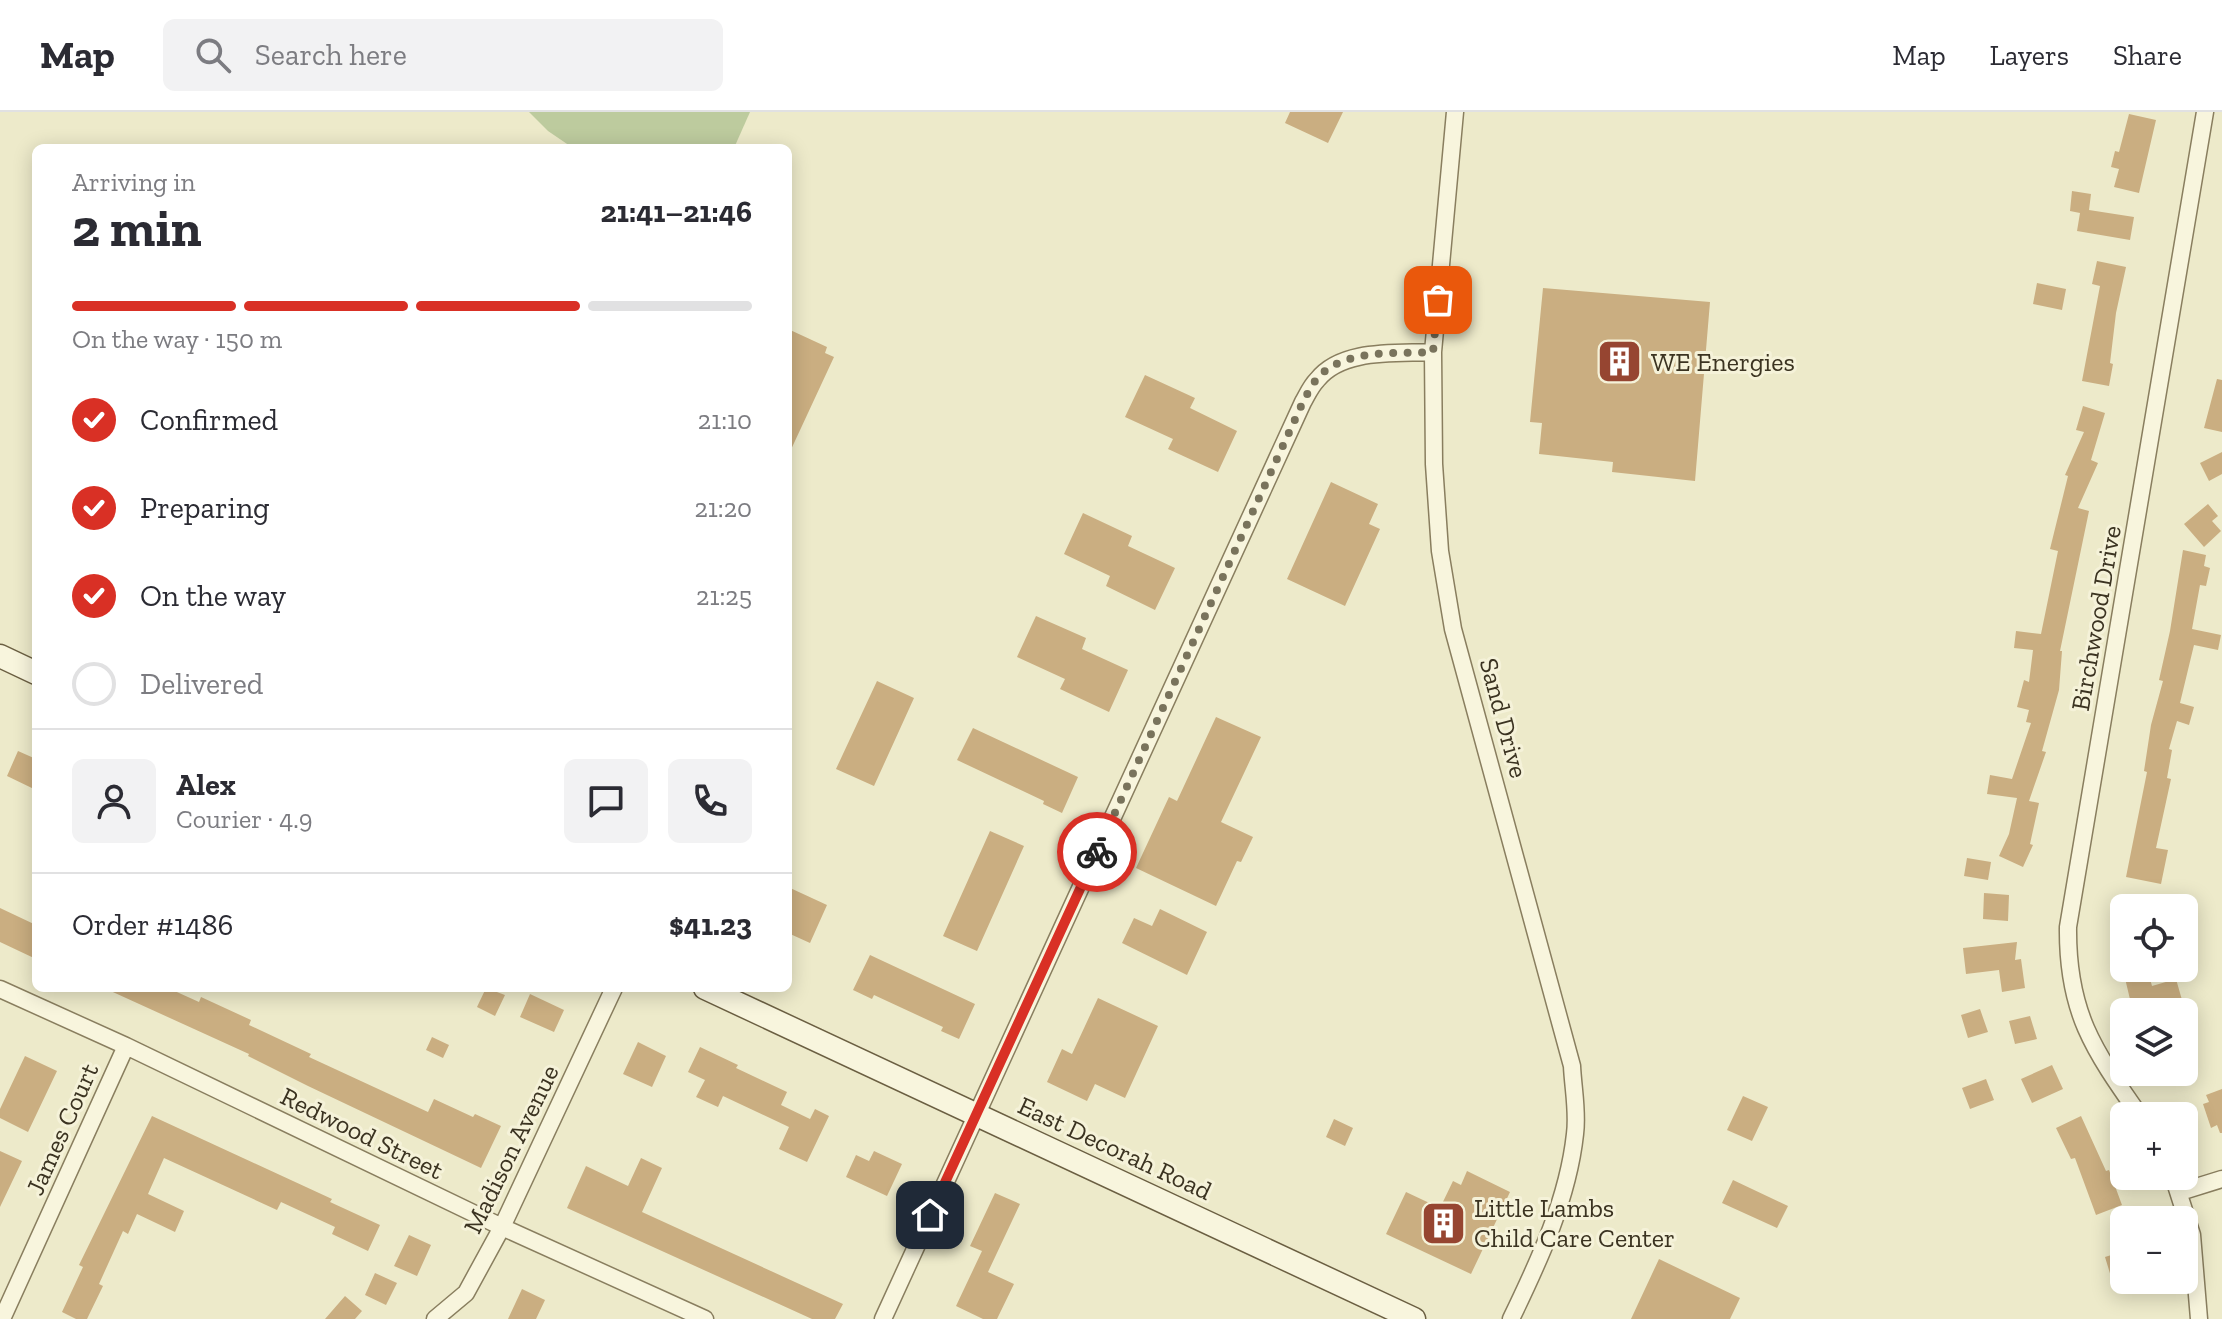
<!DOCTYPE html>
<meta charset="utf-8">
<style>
:root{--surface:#fff;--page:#f2f2f3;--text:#2b2b33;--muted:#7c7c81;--line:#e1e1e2;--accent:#d93025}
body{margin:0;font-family:"Zilla Slab",serif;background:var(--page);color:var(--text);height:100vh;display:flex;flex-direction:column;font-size:30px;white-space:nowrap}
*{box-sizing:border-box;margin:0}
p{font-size:26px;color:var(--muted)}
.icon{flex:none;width:44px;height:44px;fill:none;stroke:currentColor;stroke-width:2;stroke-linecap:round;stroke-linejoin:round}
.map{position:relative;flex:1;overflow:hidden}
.panel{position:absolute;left:32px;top:32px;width:760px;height:848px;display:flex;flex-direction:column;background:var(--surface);border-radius:12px;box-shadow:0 4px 20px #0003}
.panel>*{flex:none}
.tools{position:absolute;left:2110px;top:782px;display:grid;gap:16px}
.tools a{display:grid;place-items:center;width:88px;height:88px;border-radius:12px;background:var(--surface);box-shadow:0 4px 20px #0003;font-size:40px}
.pin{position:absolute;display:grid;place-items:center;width:68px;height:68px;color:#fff;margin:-34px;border-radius:16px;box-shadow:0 4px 12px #0006}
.courier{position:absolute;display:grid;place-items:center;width:80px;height:80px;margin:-40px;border:6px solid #d93025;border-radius:50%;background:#fff;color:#222;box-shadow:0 2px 10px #0007}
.headline em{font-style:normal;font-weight:700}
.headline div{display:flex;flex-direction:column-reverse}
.headline{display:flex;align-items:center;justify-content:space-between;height:136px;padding:0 40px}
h1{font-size:52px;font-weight:700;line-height:60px}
.bar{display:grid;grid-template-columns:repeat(4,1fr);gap:12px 8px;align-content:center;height:96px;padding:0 40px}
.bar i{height:10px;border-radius:6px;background:var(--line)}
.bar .selected{background:var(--accent)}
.bar p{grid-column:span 4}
.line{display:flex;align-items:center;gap:20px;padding:0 40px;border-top:2px solid var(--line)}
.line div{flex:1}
.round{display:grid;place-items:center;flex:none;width:84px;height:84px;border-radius:12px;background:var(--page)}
ol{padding:0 40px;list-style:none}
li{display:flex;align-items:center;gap:24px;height:88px}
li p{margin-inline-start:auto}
li .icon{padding:8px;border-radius:50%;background:var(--accent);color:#fff;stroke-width:4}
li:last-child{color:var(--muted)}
li i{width:44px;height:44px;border:4px solid var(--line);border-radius:50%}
header{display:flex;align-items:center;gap:48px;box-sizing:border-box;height:112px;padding:0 40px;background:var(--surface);border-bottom:2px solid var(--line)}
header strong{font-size:38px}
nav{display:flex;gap:44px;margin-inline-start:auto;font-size:28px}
.search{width:560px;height:72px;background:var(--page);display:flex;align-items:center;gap:20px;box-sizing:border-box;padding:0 28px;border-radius:12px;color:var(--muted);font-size:30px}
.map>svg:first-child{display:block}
</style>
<header>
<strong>Map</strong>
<div class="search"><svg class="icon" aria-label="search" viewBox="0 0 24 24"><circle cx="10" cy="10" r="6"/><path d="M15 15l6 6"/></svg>Search here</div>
<nav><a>Map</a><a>Layers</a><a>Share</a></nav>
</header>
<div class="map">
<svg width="2222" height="1207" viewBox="0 0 2222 1207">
<rect width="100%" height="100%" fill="#edeaca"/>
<path fill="#bdcb9e" d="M529,0H750L734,36H573L548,19Z"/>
<path fill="#caae81" d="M1290,0H1343L1328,31L1285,11Z
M2129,2L2156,8L2139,81L2114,75L2119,57L2111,55L2115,39L2119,40Z
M2072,79L2091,82L2089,98L2134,105L2130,128L2077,119L2080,101L2070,99Z
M2097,149L2126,155L2116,201L2110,251L2113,252L2109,274L2082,269L2100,174L2092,172Z
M2037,171L2066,177L2062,198L2033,192Z
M1543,176L1710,190L1695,369L1612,360L1613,350L1539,342L1542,311L1530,310Z
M788,217L827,235L825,241L834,245L788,344Z
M1145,263L1195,286L1190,296L1237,319L1218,360L1168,337L1173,327L1125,305Z
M2217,267L2222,268V320L2204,316Z
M2083,294L2105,301L2091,348L2098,351L2078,396L2089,399L2060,539H2062L2059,578L2042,639L2046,640L2029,689L2039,691L2030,732L2033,733L2023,755L1999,744L2009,722L2017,686L1987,682L1990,663L2012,667L2031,611L2026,610L2029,598L2017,595L2024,568L2029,570L2033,538L2014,536L2016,519L2041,522L2058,439L2050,437L2068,364L2065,363L2084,320L2076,318Z
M2222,340V362L2209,369L2200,351Z
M1331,370L1378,392L1369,412L1380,417L1345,494L1287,467Z
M2208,392L2218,404L2212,409L2221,419L2204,435L2184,412Z
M1083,401L1132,424L1128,434L1175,456L1155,498L1106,474L1110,464L1064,442Z
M2183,438L2206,443L2204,454L2210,456L2206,474L2200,473L2192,517L2221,523L2218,538L2194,533L2180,591L2194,595L2189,613L2177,609L2169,637L2172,638L2167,666L2171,667L2156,736L2168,738L2161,772L2126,765L2147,660L2144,659L2151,613L2163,569L2159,568L2170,519Z
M1036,504L1086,526L1082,537L1128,558L1109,600L1060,577L1065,567L1017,545Z
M877,569L914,586L874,674L836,657Z
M1216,605L1261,625L1221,710L1253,725L1241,750L1237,749L1216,794L1136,756L1169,685L1177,689Z
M973,616L1078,665L1062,701L1043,692L1044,689L957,648Z
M18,639L36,647V678L7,664Z
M990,719L1024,734L977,839L943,824Z
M1967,746L1991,750L1988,768L1964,764Z
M788,775L827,793L810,831L788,821Z
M1984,781L2009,783L2008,809L1983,807Z
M0,796L36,813V847L0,830Z
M1160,797L1207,820L1187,863L1122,831L1134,806L1152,814Z
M2017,830L2015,848L2021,847L2025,876L2002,880L1999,858L1966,862L1963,836Z
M870,843L975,892L959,927L941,919L943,915L874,883L872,887L853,878Z
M2147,856L2152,874L2176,867L2182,888L2133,900L2124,862Z
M104,876H168L199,890L201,885L251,908L249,913L311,942L309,945L428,1000L434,987L473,1005L475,1002L501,1014L481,1056L308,974L248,944L249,942Z
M486,876L505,883L495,904L477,895Z
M530,882L564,898L554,920L520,905Z
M1098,886L1158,914L1125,986L1095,972L1087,989L1047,970L1062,937L1072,942Z
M1980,897L1988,920L1968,926L1961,903Z
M2030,904L2037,927L2015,932L2009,909Z
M432,925L449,933L443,946L426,938Z
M638,930L666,944L652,975L623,962Z
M700,935L738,953L736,956L787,980L781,993L810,1007L815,997L829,1004L807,1050L779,1037L789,1015L723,984L718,995L696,985L705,968L688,960Z
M25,944L57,959L28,1020L0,1006V997Z
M2052,953L2063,977L2032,991L2021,967Z
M1986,967L1994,988L1970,997L1962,976Z
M2222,977V1021H2220L2217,1013L2211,1016L2203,992L2209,990L2206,983Z
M1743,984L1768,995L1752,1029L1727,1018Z
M152,1004L332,1087L330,1090L380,1113L368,1139L332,1122L335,1115L281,1090L277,1098L164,1046L148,1082L184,1099L175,1120L137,1102L128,1122L123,1119L99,1172L103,1174L87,1207H76L62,1200L83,1155L79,1153Z
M2081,1004L2106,1059L2109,1058L2122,1093L2096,1103L2075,1046L2071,1047L2056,1016Z
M1334,1007L1353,1016L1345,1034L1326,1025Z
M0,1039L22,1049L0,1095Z
M874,1039L902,1052L887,1084L846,1065L856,1043L869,1049Z
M641,1046L662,1056L642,1100L843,1192L835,1207H812L567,1096L586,1054L628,1074Z
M1467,1059L1510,1080L1471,1162L1386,1122L1406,1080L1440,1096L1453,1069L1461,1073Z
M1733,1068L1788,1094L1777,1116L1722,1091Z
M995,1081L1020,1092L988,1160L1014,1172L997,1207H983L956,1194L982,1139L970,1134Z
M409,1123L431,1133L417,1164L394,1154Z
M2124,1139V1164L2112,1168L2105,1145Z
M1659,1147L1740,1186L1730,1207H1631Z
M375,1161L397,1171L386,1193L365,1183Z
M522,1177L545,1188L536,1207H508Z
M345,1184L362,1199L355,1207H325Z"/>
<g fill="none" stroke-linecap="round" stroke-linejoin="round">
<defs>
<path id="street" d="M1455,0L1433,240L1434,352L1440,439L1453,517L1572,954C1573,976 1578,1000 1575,1022C1568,1087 1539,1149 1511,1207
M0,877L126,934L502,1115L705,1207
M2140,1004C2093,937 2067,900 2068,815L2205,0
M2173,1064L2192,1123L2199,1207
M2180,1080L2222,1067
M2,1207L126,934
M435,1207L466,1181L502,1115L614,876
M883,1207L1303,290C1307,283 1311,274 1317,268C1342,236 1397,242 1433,240"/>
<path id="secondary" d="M0,544L36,561
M705,876L1414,1207"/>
</defs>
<use href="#street" stroke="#897e5f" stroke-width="19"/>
<use href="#secondary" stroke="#6b5f42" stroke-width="25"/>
<use href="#street" stroke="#f8f5dd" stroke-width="16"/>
<use href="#secondary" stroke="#f8f5dd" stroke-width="22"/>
</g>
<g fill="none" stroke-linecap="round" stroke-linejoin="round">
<path stroke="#79735c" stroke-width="8" stroke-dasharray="0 14.4" d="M1097,740L1303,290C1307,283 1311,274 1316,268C1341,236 1397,242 1433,240L1438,188"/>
<path stroke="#d93025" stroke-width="10" d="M930,1103L1097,740"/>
</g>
<defs>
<symbol id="building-square" viewBox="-11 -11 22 22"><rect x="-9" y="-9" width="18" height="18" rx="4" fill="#964531" stroke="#f5f2d9"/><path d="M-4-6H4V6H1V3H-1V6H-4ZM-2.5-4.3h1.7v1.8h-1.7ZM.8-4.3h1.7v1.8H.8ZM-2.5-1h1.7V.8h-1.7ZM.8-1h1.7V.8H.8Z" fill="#fff"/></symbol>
</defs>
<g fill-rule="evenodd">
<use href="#building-square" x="1594" y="224" width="51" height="51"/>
<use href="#building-square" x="1418" y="1086" width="51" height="51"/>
</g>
<g text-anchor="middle" stroke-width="6" stroke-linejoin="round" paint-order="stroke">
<g font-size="26" fill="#3b3321" stroke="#f5f2d9" text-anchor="start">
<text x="1651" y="259">WE Energies</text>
<text x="1474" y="1105">Little Lambs<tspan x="1474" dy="30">Child Care Center</tspan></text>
</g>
<g font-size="26" fill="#3b3321" stroke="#f5f2d9">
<text transform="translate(2096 506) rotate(-80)" y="9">Birchwood Drive</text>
<text transform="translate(1504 606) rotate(75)" y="9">Sand Drive</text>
<text transform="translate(62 1017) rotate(-66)" y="9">James Court</text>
<text transform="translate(362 1021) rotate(26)" y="9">Redwood Street</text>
<text transform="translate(1115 1036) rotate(25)" y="9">East Decorah Road</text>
<text transform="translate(511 1037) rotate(-64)" y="9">Madison Avenue</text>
</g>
</g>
</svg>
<div class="tools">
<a><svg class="icon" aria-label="locate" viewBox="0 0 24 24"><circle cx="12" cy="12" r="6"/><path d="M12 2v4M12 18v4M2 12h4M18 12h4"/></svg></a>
<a><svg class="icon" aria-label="layers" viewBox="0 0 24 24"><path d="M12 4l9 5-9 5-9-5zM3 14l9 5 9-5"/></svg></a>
<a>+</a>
<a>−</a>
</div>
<div class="pin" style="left:1438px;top:188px;background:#ea580c"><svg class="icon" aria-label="bag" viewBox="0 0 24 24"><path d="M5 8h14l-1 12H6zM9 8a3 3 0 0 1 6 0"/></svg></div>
<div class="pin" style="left:930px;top:1103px;background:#1f2937"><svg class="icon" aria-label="home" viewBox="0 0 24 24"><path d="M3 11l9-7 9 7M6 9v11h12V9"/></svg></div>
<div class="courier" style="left:1097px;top:740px"><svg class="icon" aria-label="bike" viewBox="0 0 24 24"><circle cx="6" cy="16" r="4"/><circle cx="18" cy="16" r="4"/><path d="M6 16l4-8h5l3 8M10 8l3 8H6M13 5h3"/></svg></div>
<section class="panel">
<div class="headline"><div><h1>2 min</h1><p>Arriving in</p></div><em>21:41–21:46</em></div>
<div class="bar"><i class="selected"></i><i class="selected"></i><i class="selected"></i><i></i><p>On the way · 150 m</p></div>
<ol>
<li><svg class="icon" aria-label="check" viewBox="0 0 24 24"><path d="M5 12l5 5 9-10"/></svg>Confirmed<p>21:10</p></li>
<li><svg class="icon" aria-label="check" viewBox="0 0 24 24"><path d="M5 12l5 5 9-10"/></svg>Preparing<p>21:20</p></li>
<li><svg class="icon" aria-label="check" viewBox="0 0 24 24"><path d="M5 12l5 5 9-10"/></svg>On the way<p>21:25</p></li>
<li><i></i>Delivered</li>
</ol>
<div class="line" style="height:144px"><a class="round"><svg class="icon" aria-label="person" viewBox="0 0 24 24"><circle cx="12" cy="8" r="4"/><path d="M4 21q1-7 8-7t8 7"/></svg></a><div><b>Alex</b><p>Courier · 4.9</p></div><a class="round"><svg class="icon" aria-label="chat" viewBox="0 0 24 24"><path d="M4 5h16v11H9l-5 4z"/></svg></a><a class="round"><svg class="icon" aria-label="phone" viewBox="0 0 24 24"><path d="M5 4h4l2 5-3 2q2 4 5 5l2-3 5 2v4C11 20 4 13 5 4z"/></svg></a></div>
<div class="line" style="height:104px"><div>Order #1486</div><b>$41.23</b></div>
</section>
</div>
